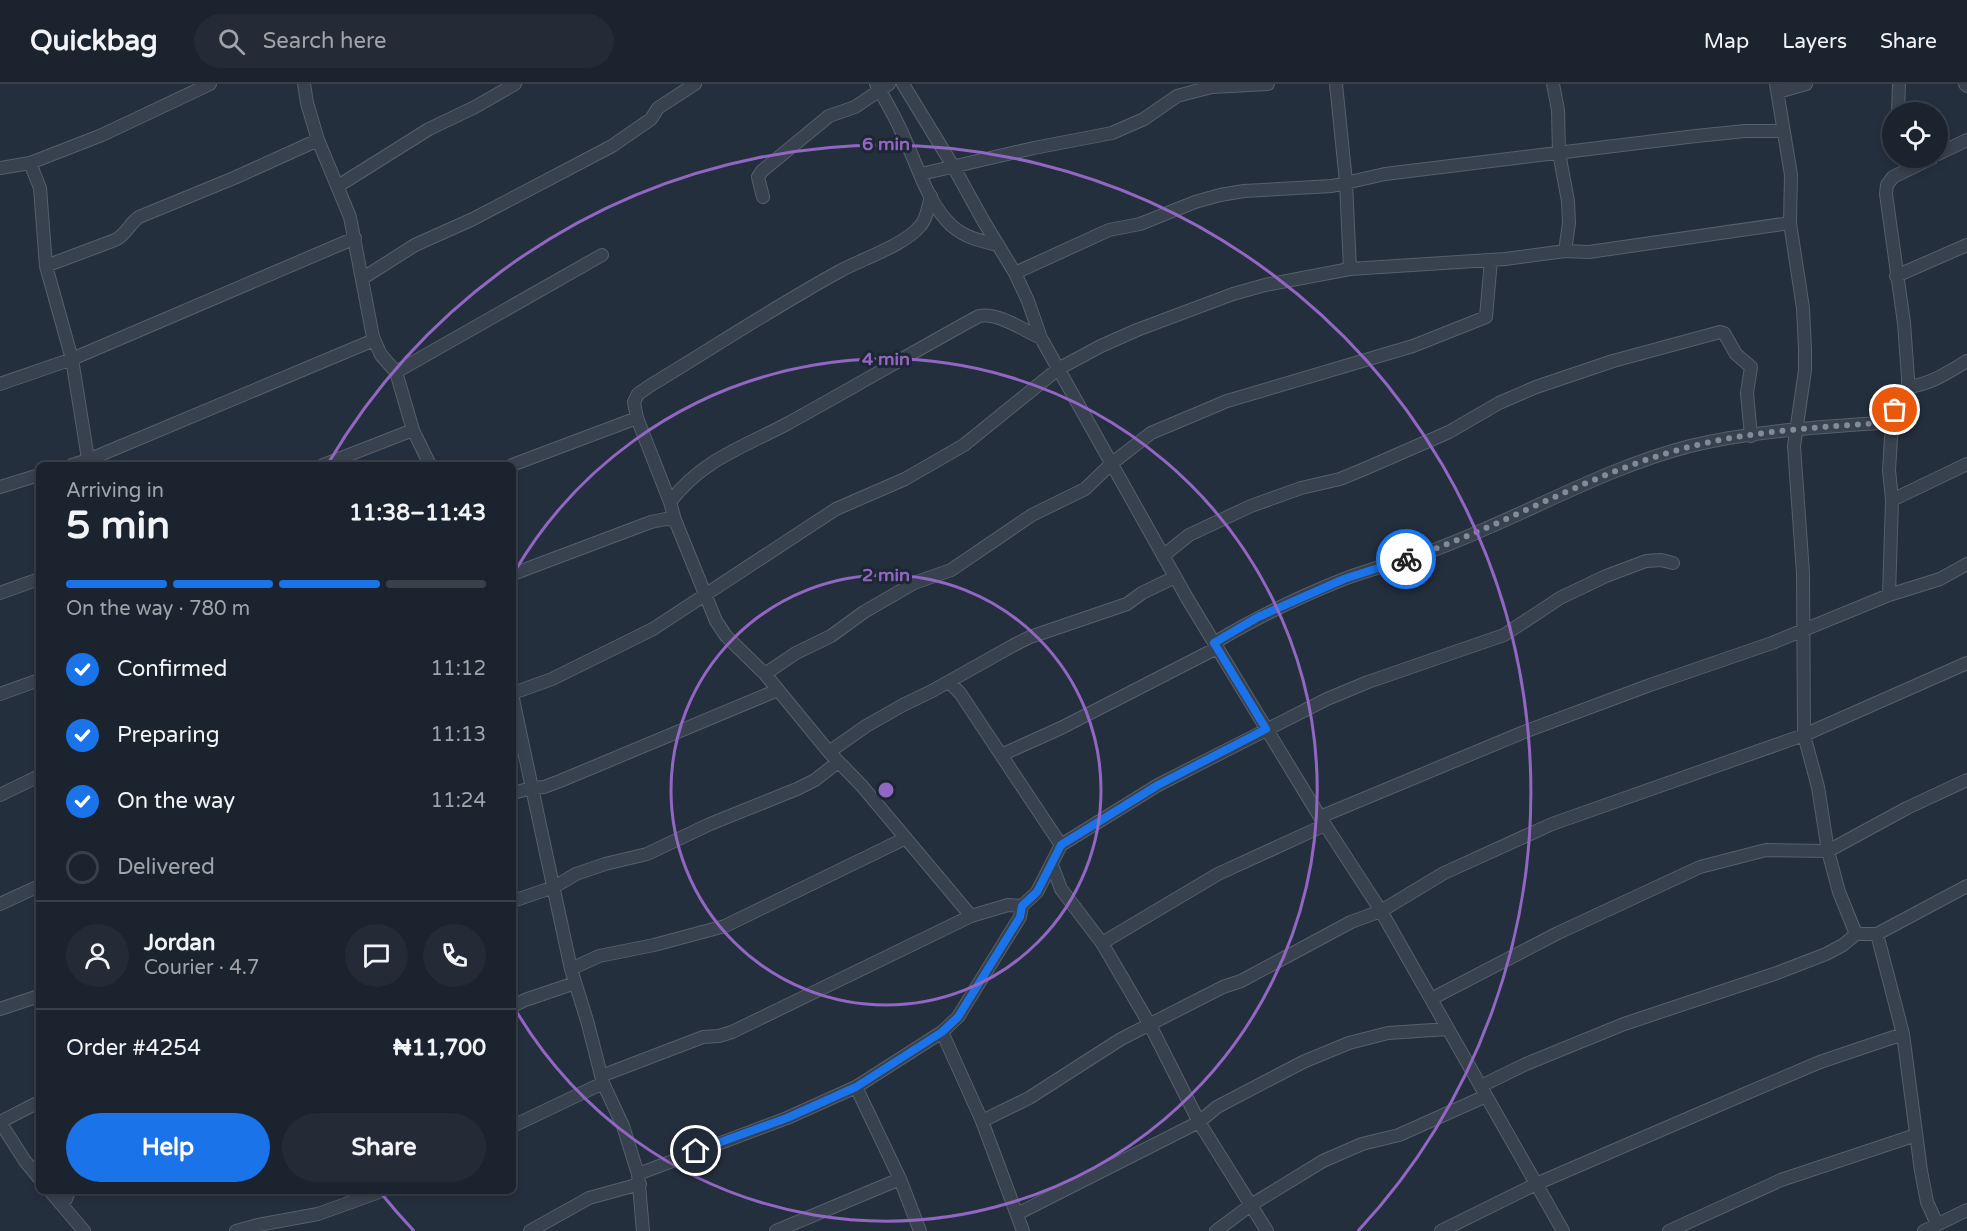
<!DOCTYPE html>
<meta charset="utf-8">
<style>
:root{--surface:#1b232e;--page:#242b36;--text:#f1f3f6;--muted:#a0a4aa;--line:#39404a;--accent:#1a73e8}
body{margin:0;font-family:"Varela Round",sans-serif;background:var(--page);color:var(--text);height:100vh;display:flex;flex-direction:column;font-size:22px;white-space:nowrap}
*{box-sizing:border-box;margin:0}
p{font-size:20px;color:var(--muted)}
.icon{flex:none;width:33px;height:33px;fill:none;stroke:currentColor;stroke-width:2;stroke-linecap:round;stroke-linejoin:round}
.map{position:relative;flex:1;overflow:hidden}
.sheet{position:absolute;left:36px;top:378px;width:480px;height:732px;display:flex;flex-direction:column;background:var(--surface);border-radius:9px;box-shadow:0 3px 9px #0003,0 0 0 2px var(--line)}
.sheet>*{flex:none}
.fabs{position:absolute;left:1882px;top:18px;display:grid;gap:12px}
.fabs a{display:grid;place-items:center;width:66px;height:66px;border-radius:50%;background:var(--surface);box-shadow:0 3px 9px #0003,0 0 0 2px var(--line);font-size:30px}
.pin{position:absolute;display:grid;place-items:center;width:51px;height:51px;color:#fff;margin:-26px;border:3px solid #fff;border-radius:50%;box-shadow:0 2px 6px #0007}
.courier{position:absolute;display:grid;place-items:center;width:60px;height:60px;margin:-30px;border:4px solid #1a73e8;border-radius:50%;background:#fff;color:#222;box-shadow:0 2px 8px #0007}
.summary em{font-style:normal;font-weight:700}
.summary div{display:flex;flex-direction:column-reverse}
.summary{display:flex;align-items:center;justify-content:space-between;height:102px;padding:0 30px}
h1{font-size:39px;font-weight:700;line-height:45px}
.bar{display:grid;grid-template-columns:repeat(4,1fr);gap:9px 6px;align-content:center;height:72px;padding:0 30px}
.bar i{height:8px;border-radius:4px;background:var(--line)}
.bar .on{background:var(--accent)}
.bar p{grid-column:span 4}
.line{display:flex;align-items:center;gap:15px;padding:0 30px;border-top:2px solid var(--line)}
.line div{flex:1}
.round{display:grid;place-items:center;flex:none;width:63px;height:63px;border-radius:32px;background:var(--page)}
ol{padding:0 30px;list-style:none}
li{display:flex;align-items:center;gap:18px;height:66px}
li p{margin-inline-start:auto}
li .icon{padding:6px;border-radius:50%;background:var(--accent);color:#fff;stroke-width:4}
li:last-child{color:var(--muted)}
li i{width:33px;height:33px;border:3px solid var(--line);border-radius:50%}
.cta{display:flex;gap:12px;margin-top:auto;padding:12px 30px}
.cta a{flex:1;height:69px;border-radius:36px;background:var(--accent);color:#fff;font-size:24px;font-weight:700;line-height:69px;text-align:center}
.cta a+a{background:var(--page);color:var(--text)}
header{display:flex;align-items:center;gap:36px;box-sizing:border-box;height:84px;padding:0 30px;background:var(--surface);border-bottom:2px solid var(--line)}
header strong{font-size:28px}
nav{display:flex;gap:33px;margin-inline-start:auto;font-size:21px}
.search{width:420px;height:54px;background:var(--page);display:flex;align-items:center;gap:15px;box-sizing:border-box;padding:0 21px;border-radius:33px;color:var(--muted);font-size:22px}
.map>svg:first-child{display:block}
</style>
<header>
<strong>Quickbag</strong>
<div class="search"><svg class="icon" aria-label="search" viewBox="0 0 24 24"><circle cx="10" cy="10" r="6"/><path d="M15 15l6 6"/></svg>Search here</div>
<nav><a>Map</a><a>Layers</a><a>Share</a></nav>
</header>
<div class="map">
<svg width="1967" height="1147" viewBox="0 0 1967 1147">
<rect width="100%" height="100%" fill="#242f3e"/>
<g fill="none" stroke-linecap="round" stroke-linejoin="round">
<defs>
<path id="minor" d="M304,0L307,19L318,56L350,133L373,253L381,271L396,288L413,346L430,381
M876,0C885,16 895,32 902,49C917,79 927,119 952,142C966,154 981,157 998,161
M903,0L953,82L984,138L1015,189L1028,217L1041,254L1187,514L1320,733L1381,827L1563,1147
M1336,0L1346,98L1350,185
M1553,0L1558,26L1559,69L1568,117L1569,139L1565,167
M1776,0L1791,91L1790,139L1803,224L1805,265V286L1794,362L1803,489L1804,651L1818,703L1828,767L1839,808L1856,850
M1965,0L1967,2
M1778,8L1806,0
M1898,28L1899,0
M1938,70L1967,56
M30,79L40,104L46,182L72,275L89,381
M0,84L30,79L102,51L210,0
M921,90L1034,64L1112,49L1144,35L1177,12L1192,8L1212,3L1268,0
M338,102L429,45L475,23L515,0
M931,112C928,122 927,135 920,142C905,161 862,175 840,187C776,222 714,263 651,301L638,310L634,318L637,334L670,418L675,436L716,537L726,552L765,590L829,668L862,702L971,832
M763,113L758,93L762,87L829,32L855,23L889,0
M46,182L115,156C126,151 129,140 139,133L234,94L318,56
M1015,189L1109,146L1140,140L1195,118L1220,111L1244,107L1332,102L1385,90L1696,52L1745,47H1784
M1896,192L1967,161
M363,194L415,161L473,135L612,62L651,35L658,24L695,0
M396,288L602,171
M0,300L72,275L355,154
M1908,303C1931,300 1947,289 1967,277
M72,381L88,376L374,256
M323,381L413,346
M512,381L637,334
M0,403L39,391
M1892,416L1967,380
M670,418C700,378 740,364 783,342C849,306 913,268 979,232C998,228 1023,246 1041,254
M1163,472L1189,451L1251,422L1301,404L1340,395L1362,386L1449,348L1499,319L1536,303L1613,277L1720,248L1724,249L1736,270L1751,283L1747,309L1751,352
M513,490L651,438L666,435L675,436
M0,509L39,495
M1889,511L1892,416L1889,386L1891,354L1895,326L1899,315L1908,303V294L1904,239L1886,110L1887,101L1893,93L1932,74
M1214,559C1255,534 1299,513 1344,495C1373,484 1404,477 1434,466C1520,434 1601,385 1690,362C1756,346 1825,343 1892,338
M765,590L796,569L831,552L864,528L914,499L951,486L1032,431L1085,405L1111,380L1151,349L1227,317L1413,262L1486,233L1491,176
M949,598L960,609L1061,761
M513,609L552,595L653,545L836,425L905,395L964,361L1058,285L1101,262L1137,246L1233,210L1265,201L1350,185L1505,175L1565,167L1589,168L1790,139
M0,610L39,596
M513,615L532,704L513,709
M829,668L866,642L903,621L932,607L1014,561L1030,553L1127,520L1142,509L1175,493
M1001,671L1061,644L1217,564
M0,711L39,692
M1320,733L1524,648L1650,601L1772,559L1889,511L1940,495L1967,480
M1052,781L1061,805L1102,859L1150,941L1199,1038L1267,1147
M513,817L554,803L576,790L605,780L647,770L710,740L797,705L815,696L838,678
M0,820L39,802
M1877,850L1903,950L1921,1087L1927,1118L1937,1140
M1102,859L1218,790L1325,741
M571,885L599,872L654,861L725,842L906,754
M1431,915L1558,849L1700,783L1766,766L1828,767L1907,724L1967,696
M513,922L525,916L575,899
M0,925L39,912
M942,948L982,1037L1023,1147
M601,992L703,953L719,952L732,948L971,832L1008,821L1022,822
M1481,1002L1526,980L1624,940L1777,889L1826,870L1843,861L1856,850H1877L1967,802
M856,1003L900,1095L920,1147
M982,1037L1029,1014L1121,955L1223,903L1241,897L1351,838L1381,827L1444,789L1552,740L1804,651L1967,579
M0,1038L25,1077L39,1094
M0,1038L39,1018
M513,1042L603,999
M638,1090L787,1034L856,1003L942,948L958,933L1020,833L1022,822L1037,808L1061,761L1158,701L1327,615L1368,598L1504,551L1560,514L1606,492L1646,477L1661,476L1673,479
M50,1107L84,1147
M60,1119L66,1115L69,1107
M1017,1130L1199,1038L1217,1023L1303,978L1349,959L1388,949L1448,945
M236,1147L258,1141L318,1130L382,1107
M530,1147L589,1114L640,1100
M643,1147L638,1090L623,1042L603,999L588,940L571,885L532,704L544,703L560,697L778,606
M776,1147L900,1095
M1216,1147L1251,1121L1323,1077L1362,1060L1399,1051L1486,1012
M1441,1147L1536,1100L1747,1009L1820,978L1903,950
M1669,1147L1781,1096L1916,1051
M1924,1147L1967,1126"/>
</defs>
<use href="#minor" stroke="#565f6c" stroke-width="14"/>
<use href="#minor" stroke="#38414e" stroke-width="12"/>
</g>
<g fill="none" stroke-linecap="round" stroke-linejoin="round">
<path stroke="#828b98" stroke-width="6" stroke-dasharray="0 10.8" d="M1406,475C1502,444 1590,388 1689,363C1755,346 1825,343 1892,338L1895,326"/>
<path stroke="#1a73e8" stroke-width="8" d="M696,1067L787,1034L856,1003L942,948L958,933L1020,833L1022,822L1037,808L1061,761L1158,701L1266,645L1214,559L1258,533L1344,495L1406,475"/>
</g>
<g fill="none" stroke="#9266c3" stroke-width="3">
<circle cx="886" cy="706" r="215"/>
<path d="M515 487A431 431 0 1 1 515 925"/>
<path d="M414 1147A646 646 0 0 1 380 1108M329 378A646 646 0 1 1 1358 1147"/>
</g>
<circle cx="886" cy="706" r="9" fill="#9266c3" stroke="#1d2633" stroke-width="3"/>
<g font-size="18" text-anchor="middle" font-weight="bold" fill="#9266c3" stroke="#1d2633" stroke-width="6" stroke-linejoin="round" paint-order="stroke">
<text x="886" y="66">6 min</text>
<text x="886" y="281">4 min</text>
<text x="886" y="497">2 min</text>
</g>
</svg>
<div class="fabs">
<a><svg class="icon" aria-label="locate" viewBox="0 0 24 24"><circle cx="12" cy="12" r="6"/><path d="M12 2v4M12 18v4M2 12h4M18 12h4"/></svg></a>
</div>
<div class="pin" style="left:1895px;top:326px;background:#ea580c"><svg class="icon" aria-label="bag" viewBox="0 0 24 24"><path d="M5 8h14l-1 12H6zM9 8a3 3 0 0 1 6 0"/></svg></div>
<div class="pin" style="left:696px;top:1067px;background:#1f2937"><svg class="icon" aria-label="home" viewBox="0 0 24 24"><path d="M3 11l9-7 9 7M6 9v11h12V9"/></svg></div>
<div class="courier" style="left:1406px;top:475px"><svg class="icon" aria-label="bike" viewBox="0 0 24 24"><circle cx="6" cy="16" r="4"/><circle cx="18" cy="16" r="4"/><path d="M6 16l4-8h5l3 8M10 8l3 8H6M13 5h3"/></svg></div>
<section class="sheet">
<div class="summary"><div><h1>5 min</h1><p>Arriving in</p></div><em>11:38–11:43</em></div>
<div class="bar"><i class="on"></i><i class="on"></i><i class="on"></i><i></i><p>On the way · 780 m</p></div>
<ol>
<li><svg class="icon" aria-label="check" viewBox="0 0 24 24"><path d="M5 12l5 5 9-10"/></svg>Confirmed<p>11:12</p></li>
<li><svg class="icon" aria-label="check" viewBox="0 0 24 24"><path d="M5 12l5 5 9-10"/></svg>Preparing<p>11:13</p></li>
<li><svg class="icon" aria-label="check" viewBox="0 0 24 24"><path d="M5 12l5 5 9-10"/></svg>On the way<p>11:24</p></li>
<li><i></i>Delivered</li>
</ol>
<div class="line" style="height:108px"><a class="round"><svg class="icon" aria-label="person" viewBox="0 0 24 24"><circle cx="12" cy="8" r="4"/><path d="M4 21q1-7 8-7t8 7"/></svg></a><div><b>Jordan</b><p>Courier · 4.7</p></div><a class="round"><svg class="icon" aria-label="chat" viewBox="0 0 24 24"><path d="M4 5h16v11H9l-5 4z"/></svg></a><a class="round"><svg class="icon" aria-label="phone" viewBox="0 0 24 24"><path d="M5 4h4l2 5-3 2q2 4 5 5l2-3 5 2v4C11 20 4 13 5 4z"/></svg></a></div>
<div class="line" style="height:78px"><div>Order #4254</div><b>₦11,700</b></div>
<div class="cta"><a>Help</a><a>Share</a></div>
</section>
</div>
